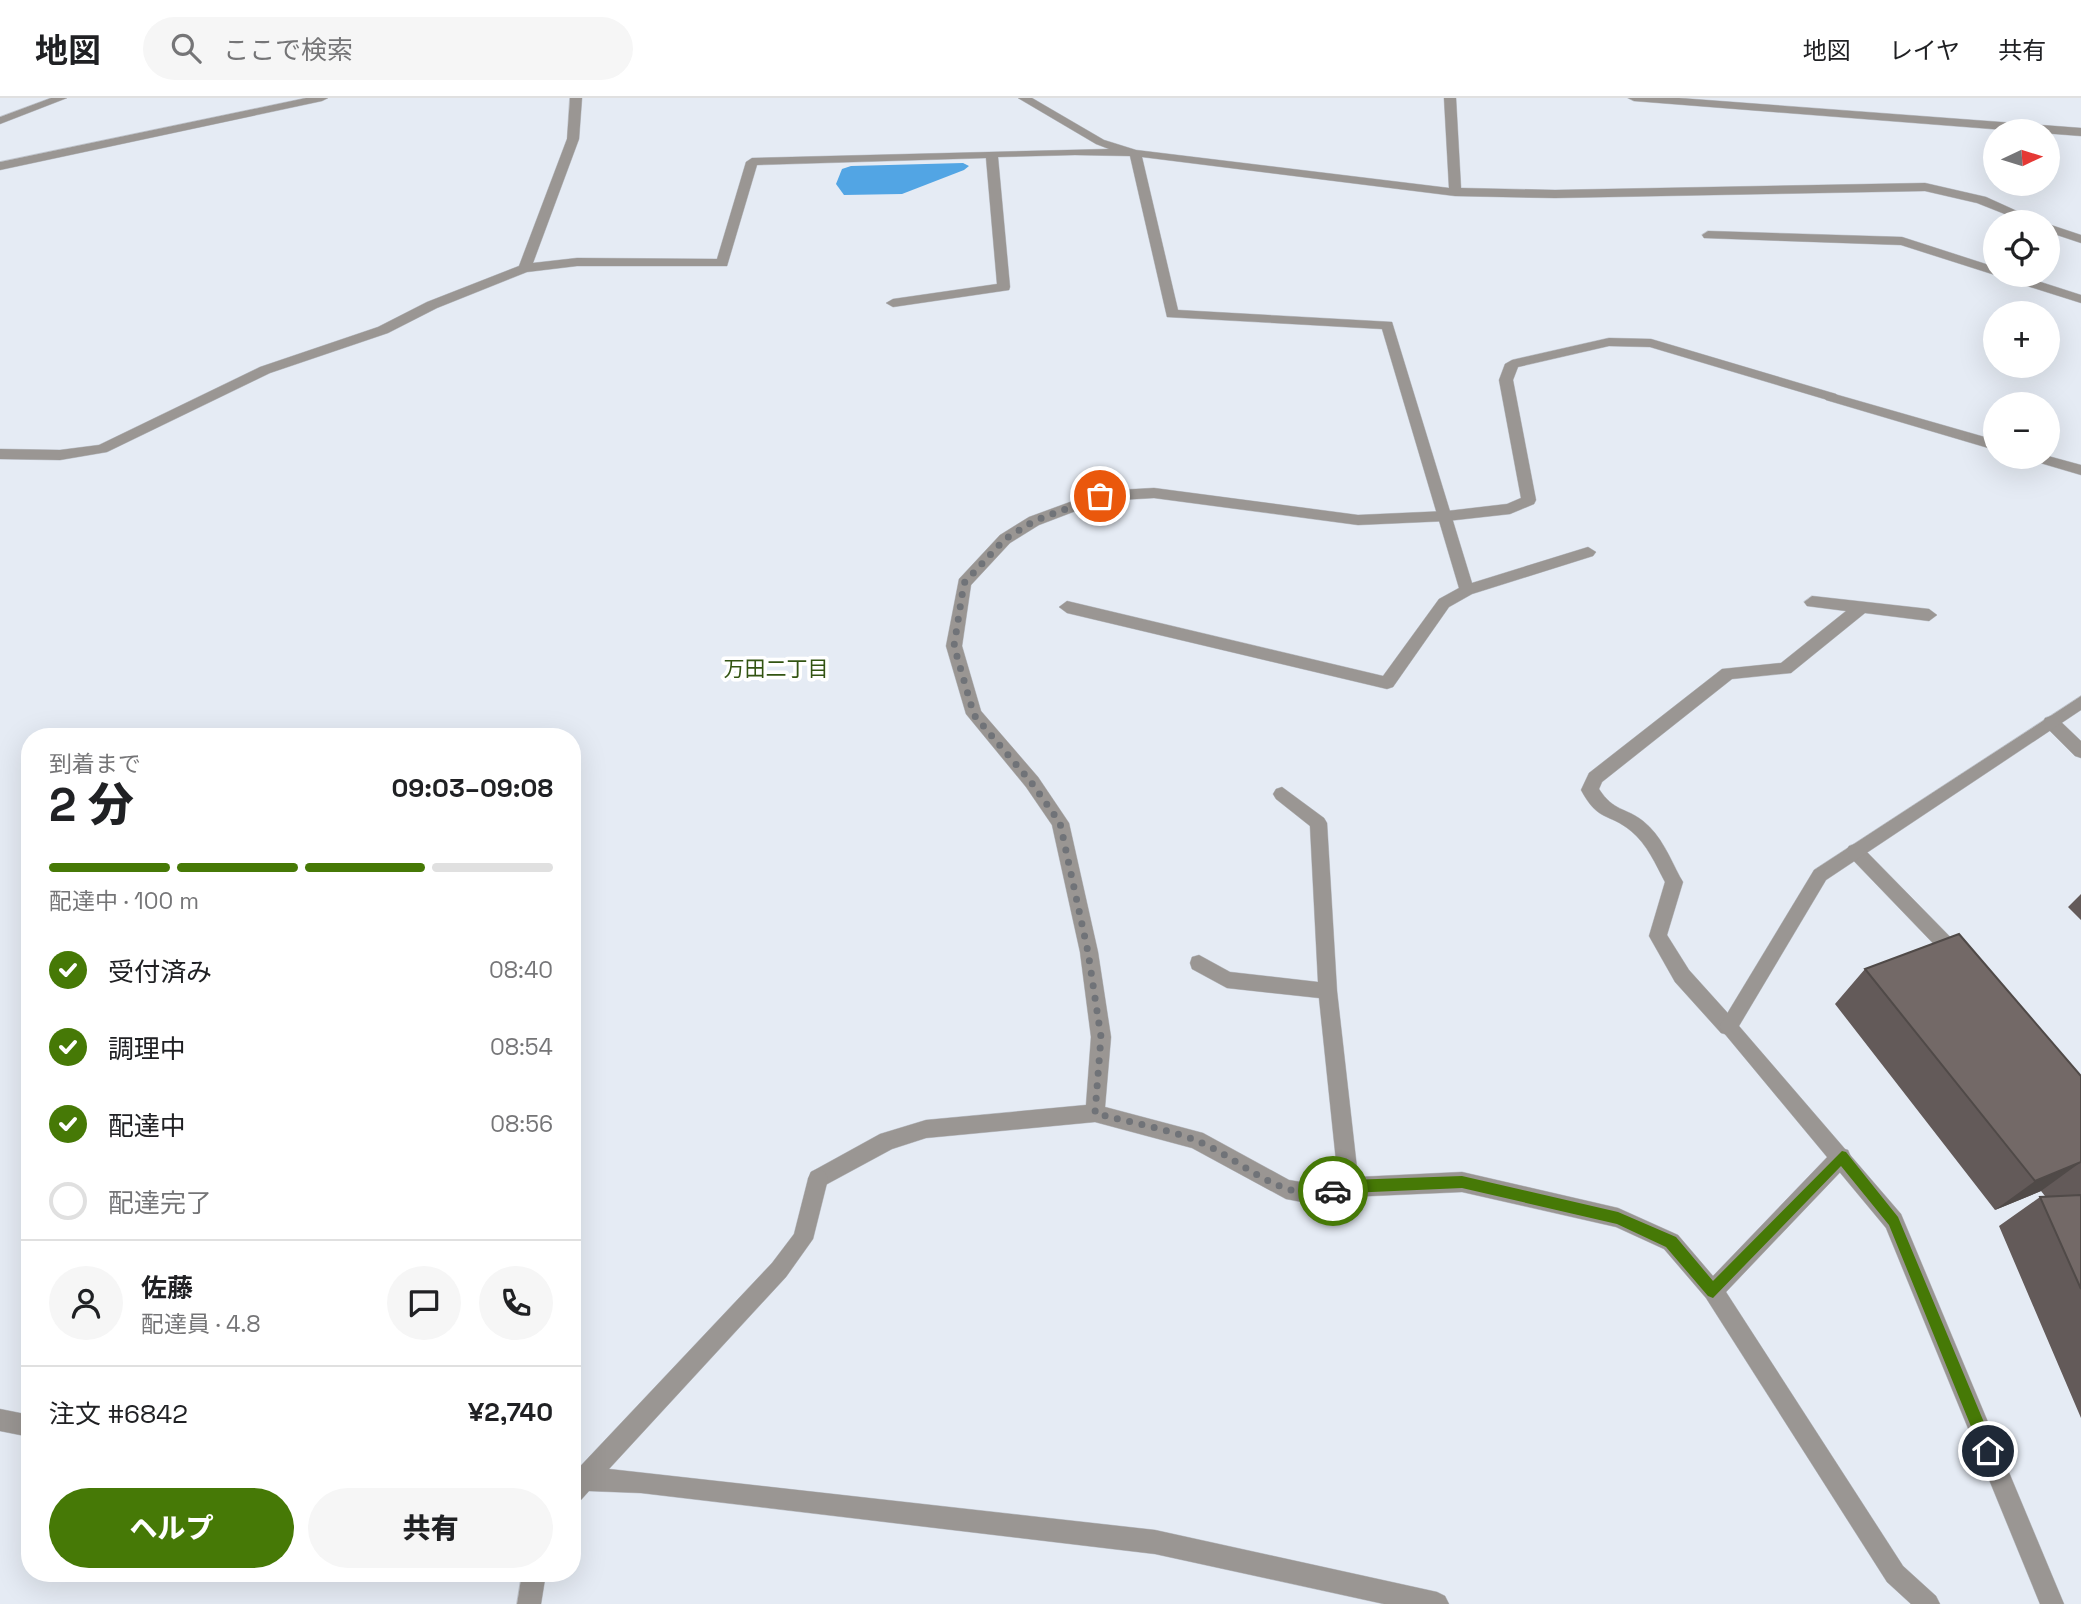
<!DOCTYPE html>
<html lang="ja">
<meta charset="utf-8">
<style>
:root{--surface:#fff;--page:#f6f6f6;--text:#202124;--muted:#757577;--line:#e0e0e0;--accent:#467906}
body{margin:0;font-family:"Space Grotesk","Noto Sans JP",sans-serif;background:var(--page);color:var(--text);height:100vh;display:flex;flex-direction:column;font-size:26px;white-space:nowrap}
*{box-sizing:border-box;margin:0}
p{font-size:23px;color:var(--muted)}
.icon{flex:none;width:38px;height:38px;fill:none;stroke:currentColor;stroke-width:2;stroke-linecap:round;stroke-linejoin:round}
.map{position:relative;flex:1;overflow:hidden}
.details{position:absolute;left:21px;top:630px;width:560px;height:854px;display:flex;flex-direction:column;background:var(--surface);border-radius:28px;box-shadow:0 7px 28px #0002}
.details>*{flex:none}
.needle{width:46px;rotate:86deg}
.fabs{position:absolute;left:1983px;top:21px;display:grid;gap:14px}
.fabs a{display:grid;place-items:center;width:77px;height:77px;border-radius:50%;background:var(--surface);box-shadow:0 7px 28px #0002;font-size:35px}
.pin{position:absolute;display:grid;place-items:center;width:60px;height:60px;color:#fff;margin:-30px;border:4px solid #fff;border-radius:50%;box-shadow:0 2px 7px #0007}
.courier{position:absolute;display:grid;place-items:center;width:70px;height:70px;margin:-35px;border:5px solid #467906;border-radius:50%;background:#fff;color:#222;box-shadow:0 2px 9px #0007}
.head em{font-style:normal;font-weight:800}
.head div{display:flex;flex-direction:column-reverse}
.head{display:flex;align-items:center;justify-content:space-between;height:119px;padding:0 28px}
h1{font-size:46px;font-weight:800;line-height:52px}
.bar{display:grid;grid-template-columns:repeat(4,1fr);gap:10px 7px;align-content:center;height:84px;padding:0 28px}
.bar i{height:9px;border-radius:5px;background:var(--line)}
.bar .selected{background:var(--accent)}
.bar p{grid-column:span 4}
.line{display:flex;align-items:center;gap:18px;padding:0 28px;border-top:2px solid var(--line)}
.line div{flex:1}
.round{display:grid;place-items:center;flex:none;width:74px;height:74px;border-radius:37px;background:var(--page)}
ol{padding:0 28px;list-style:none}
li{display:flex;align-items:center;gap:21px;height:77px}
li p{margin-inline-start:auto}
li .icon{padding:7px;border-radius:50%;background:var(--accent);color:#fff;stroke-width:4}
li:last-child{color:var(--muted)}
li i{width:38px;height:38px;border:4px solid var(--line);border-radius:50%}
.primary-button{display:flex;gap:14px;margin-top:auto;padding:14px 28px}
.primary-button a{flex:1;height:80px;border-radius:42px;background:var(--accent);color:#fff;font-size:28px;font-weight:800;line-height:80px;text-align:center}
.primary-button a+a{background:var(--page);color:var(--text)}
header{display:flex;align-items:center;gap:42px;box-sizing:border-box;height:98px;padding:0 35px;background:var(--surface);border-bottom:2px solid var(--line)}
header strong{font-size:33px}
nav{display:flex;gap:38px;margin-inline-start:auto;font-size:24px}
.search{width:490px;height:63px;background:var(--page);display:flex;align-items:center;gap:18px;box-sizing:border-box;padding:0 24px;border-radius:38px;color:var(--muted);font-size:26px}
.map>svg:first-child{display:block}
</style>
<header>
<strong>地図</strong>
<div class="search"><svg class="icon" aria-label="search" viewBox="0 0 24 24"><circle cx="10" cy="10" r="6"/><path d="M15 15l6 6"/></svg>ここで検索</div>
<nav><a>地図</a><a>レイヤ</a><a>共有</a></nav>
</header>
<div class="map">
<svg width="2081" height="1506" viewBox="0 0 2081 1506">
<rect width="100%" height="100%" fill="#e5ebf4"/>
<path fill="#52a5e4" d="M963,65L969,68L964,72L902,96L844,97L836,86L842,71L851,68Z"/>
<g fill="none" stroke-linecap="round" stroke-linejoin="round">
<defs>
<path id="service" d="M1708,133L1902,139L1995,169V177L1901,147L1704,140L1702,137Z
M2001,177H2019L2081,197V205L2002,180Z
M1609,240L1651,241L1836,296L1838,299L1831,303L1650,249L1609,248L1518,269L1513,282L1536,402L1534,406L1510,416L1447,423L1358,427L1154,400L1102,403L1039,427L1010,445L971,487L962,548L981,613L1038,679L1069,725L1098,854L1111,939L1105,1009L1203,1035L1289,1082L1318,1087L1338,1082L1319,900L1227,890L1192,871L1190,865L1192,859L1199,857L1230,874L1318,884L1310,728L1276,701L1273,696L1276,691L1282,689L1324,720L1327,725L1337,893L1358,1079L1462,1074L1618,1110L1678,1137L1713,1178L1834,1052L1841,1050L1848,1052L1851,1059L1848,1066L1726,1194L1903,1468L1936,1498L1940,1506H1911L1887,1484L1706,1200L1664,1151L1616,1129L1462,1094L1349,1099L1318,1107L1286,1101L1192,1050L1095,1024L926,1040L892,1051L818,1091L811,1088L808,1081L811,1074L880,1036L926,1022L1086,1007L1091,939L1080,854L1052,727L1026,689L966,616L946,548L959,481L1000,437L1029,419L1100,393L1154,390L1358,417L1447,413L1507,406L1521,400L1499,282L1505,266L1512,262Z
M1812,498L1929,511L1937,517L1929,523L1865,515L1791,575L1732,581L1602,684L1599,691C1614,714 1625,709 1643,723C1661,737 1670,760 1680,779L1683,784L1667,837L1689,872L1735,923L1737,929L1735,935L1728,937L1721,935L1675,884L1649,838L1665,784C1656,767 1647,746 1631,733C1608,714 1599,725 1581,692L1589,675L1722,571L1781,565L1846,513L1807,508L1804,504Z
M2051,618L2057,620L2081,643V660L2075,658L2045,628L2043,624L2045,620Z
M1855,746L1861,748L1964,853L1967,859L1964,865L1958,867L1952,865L1849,758L1846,753L1849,748Z"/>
<path id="minor" d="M51,0H67L0,26V19Z
M306,0H328L322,3L0,72V64Z
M570,0H582L579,41L533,165L577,160L717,161L746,64L752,60L1109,51L1096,46L1018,0H1032L1104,42L1136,52L1449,90L1444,0H1456L1461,90L1555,92L1925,85L1986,99L2041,124H2025L1977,105L1925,93L1555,100L1455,98L1142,59L1178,212L1392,224L1472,485L1588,449L1596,454L1593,458L1472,496L1449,509L1393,589L1387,591L1067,515L1059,509L1067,503L1383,578L1439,501L1459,490L1382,231L1167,219L1130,58L1075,57L998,59L1010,189L1009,192L893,209L886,205L893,201L997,186L986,60L757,67L727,168H577L527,174L437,210L388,235L270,275L107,354L60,362L0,361V351L60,352L99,347L260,269L378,229L427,204L519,168L567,41Z
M1628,0H1679L2081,30V38L1634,3Z
M2048,126L2081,137V145L2048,134Z
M1831,295L1995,342V352L1826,302L1824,299Z
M2048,358L2081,367V377L2030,362L2028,359Z
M2081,598V612L1826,782L1739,928L1901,1116L2064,1506H2040L1886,1130L1719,929L1814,772Z
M818,1071L825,1074L828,1081L813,1141L786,1179L609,1371L1155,1432L1437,1494L1445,1498L1449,1506H1384L1155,1456L641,1395L589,1393L580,1403L572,1406V1377L772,1165L794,1136L808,1081L811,1074Z
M0,1311L30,1317V1339L0,1333Z
M522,1475H546L541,1506H517Z"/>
</defs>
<use href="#service" stroke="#c1c6ce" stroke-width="1"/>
<use href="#minor" stroke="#c1c6ce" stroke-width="1"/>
<use href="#service" fill="#9a9693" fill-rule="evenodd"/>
<use href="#minor" fill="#9a9693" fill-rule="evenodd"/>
</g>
<path fill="#635a59" d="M2081,796V822L2068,809Z
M1865,871L2081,978V1320L1999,1128L2040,1099L2045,1098L2041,1093L1995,1112L1835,906Z"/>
<path fill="#504a48" d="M2081,1064L2041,1093L1995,1112L2035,1083Z"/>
<path fill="#736967" stroke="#504a48" stroke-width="2" d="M1959,836L2081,978V1064L2035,1083L1865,871Z
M2081,1097V1191L2040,1099Z"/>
<path fill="#467906" d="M1842,1053L1846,1054L1898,1119L1996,1353L1993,1358L1988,1360L1983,1358L1889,1127L1841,1068L1713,1200L1708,1198L1666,1149L1617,1126L1462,1090L1349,1095L1333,1099L1327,1093L1329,1088L1349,1082L1462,1078L1618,1114L1676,1139L1713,1183Z"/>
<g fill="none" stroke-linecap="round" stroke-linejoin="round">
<path stroke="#707378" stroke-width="7" stroke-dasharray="0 12.6" d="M1100,398L1034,423L1005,441L964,485L954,548L974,617L1031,684L1060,725L1088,854L1101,939L1095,1015C1128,1024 1163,1030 1195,1042C1240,1059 1281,1107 1333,1093"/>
</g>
<g text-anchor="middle" stroke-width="7" stroke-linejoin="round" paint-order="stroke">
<g font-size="21" fill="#325412" stroke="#fff">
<text x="776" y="578">万田二丁目</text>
</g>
</g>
</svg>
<div class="fabs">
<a><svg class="needle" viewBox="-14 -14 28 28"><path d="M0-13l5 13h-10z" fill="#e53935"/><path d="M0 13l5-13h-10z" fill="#757577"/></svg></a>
<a><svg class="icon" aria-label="locate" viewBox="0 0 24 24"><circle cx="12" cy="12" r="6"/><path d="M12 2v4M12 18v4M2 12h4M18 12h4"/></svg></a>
<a>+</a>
<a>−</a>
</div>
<div class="pin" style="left:1100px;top:398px;background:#ea580c"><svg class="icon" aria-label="bag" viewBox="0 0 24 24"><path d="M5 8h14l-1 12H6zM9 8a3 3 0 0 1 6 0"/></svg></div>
<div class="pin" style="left:1988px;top:1353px;background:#1f2937"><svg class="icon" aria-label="home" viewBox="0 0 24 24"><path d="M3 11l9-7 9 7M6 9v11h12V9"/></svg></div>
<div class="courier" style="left:1333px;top:1093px"><svg class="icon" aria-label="car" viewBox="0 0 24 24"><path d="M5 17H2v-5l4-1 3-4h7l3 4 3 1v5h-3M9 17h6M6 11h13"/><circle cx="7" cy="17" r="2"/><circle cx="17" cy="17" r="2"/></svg></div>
<section class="details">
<div class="head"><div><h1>2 分</h1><p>到着まで</p></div><em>09:03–09:08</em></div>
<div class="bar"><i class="selected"></i><i class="selected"></i><i class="selected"></i><i></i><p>配達中 · 100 m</p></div>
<ol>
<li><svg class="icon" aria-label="check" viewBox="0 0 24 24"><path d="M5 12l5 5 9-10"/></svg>受付済み<p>08:40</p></li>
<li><svg class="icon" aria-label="check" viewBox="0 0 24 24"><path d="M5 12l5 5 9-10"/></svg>調理中<p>08:54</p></li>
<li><svg class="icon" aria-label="check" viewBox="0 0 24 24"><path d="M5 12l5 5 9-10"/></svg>配達中<p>08:56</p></li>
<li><i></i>配達完了</li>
</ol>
<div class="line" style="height:126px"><a class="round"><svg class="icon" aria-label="person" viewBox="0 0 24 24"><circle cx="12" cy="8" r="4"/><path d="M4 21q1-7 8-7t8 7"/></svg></a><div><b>佐藤</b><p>配達員 · 4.8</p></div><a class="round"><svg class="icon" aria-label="chat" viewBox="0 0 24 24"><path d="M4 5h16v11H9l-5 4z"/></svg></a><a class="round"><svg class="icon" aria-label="phone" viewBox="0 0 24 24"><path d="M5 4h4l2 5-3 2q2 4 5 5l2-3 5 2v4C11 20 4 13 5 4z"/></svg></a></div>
<div class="line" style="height:91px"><div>注文 #6842</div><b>¥2,740</b></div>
<div class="primary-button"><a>ヘルプ</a><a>共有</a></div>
</section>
</div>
